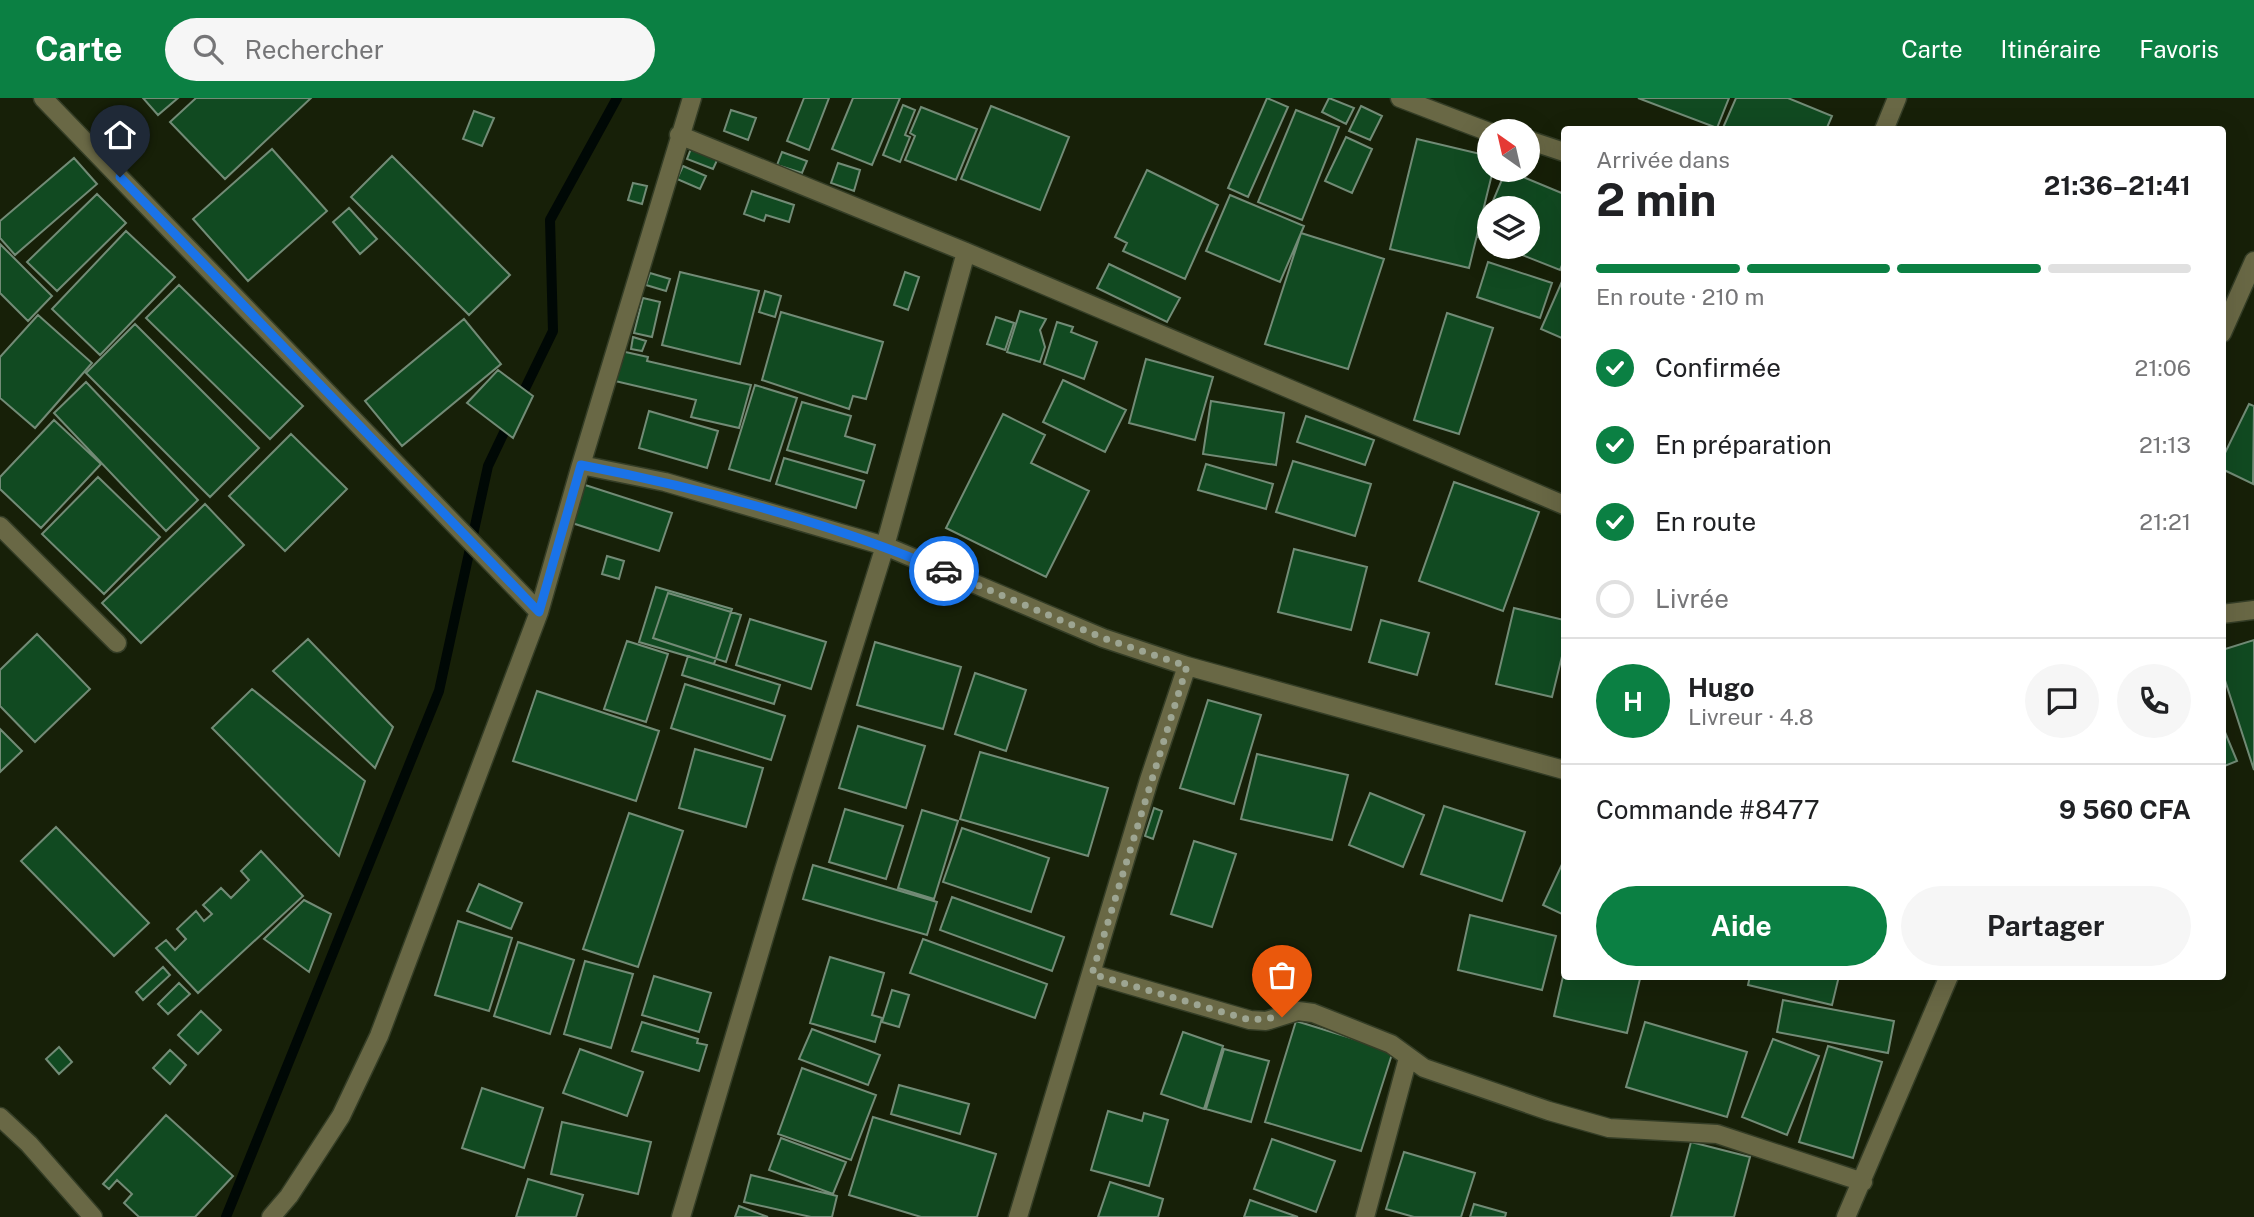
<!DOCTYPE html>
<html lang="fr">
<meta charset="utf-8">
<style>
:root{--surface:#fff;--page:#f6f6f6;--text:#202124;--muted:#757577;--line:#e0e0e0;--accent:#0b8043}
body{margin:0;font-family:"Public Sans",sans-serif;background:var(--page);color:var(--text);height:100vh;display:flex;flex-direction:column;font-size:26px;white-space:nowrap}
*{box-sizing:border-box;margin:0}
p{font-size:23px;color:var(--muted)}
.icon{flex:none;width:38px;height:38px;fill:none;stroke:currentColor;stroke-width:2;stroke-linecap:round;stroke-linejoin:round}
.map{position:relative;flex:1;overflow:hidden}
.panel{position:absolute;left:1561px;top:28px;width:665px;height:854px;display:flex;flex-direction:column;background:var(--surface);border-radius:7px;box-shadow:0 7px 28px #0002}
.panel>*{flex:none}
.needle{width:46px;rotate:326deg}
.buttons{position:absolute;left:1477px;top:21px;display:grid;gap:14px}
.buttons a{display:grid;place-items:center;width:63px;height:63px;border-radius:50%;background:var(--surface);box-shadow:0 7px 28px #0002;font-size:35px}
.pin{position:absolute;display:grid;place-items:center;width:60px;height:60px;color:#fff;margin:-72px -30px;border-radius:50% 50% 50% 0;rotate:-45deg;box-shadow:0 0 7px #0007}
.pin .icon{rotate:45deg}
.courier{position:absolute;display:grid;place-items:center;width:70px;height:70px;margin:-35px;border:5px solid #1a73e8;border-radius:50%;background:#fff;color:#222;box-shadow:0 2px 9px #0007}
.headline em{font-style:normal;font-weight:700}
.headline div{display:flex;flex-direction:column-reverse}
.headline{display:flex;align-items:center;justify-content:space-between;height:119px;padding:0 35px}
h1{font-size:46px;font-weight:700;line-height:52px}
.bar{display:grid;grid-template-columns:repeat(4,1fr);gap:10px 7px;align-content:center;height:84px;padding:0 35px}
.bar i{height:9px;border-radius:5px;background:var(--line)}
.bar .current{background:var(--accent)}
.bar p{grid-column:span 4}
.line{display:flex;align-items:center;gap:18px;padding:0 35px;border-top:2px solid var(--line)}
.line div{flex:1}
.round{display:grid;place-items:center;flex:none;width:74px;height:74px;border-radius:37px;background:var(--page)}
ol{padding:0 35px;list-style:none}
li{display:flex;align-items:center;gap:21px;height:77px}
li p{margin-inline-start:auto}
li .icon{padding:7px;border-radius:50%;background:var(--accent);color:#fff;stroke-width:4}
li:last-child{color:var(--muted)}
li i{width:38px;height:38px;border:4px solid var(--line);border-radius:50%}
.cta{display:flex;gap:14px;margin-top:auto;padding:14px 35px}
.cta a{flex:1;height:80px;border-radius:42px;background:var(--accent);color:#fff;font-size:28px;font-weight:700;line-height:80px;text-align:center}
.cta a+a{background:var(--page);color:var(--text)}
header{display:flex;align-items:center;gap:42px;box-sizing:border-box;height:98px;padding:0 35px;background:var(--accent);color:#fff}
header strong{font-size:33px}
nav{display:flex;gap:38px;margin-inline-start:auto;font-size:24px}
.search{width:490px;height:63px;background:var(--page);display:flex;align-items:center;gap:18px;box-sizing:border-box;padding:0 24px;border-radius:38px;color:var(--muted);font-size:26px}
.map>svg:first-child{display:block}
</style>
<header>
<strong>Carte</strong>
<div class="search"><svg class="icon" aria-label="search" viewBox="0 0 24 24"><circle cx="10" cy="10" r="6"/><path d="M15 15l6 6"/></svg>Rechercher</div>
<nav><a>Carte</a><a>Itinéraire</a><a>Favoris</a></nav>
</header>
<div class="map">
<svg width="2254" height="1119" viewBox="0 0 2254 1119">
<rect width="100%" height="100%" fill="#172008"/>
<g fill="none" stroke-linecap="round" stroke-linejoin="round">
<path stroke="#000805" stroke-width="10" d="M518,305L553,233L550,122L617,0
M226,1119L439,593L488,368L510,322"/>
</g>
<path fill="#114a21" stroke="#728b76" stroke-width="2" d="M143,0H178L158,17Z
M196,0H311L225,81L170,24Z
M804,0H829L809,52L787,43Z
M853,0H900L872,67L832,51Z
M1267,0L1288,9L1248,99L1228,90Z
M1329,0L1354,10L1346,26L1322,14Z
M1638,0H1729L1717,30Z
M1736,0H1788L1832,18L1826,32H1722Z
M903,7L915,12L905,37L910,39L900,64L883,57Z
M991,8L1069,39L1040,112L961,81Z
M1361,8L1382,18L1370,42L1349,33Z
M921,9L977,31L956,82L905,62L915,38L910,35Z
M731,12L756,20L748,42L724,33Z
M1296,12L1339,29L1302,122L1258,104Z
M474,13L494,20L482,48L463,41Z
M1346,39L1372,51L1352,95L1325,83Z
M1417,41L1489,58V72H1493L1469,170L1390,151Z
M692,48L719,58L713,71L687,61Z
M272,51L327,113L248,183L193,121Z
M782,54L807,63L802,75L777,67Z
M392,58L510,177L469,217L351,99Z
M74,60L97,86L15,157L0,140V123Z
M838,65L860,72L854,93L831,85Z
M683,68L706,78L700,91L677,81Z
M1147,72L1218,107L1185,181L1123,153L1127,145L1115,139Z
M1506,72L1564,96V162L1560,172L1502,149H1528V110H1490Z
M633,85L647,88L642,106L628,102Z
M752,93L794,107L789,124L766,117L764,123L744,116Z
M97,96L126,125L57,193L27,164Z
M1230,97L1304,128L1280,184L1206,153Z
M349,110L377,141L360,156L333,124Z
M1489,113V144L1478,139Z
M126,133L175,179L100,257L52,211Z
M1301,135L1384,161L1348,271L1265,246Z
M0,146L52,198L28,223L0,195Z
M1488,164L1552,185L1540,220L1477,199Z
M1109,166L1180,200L1167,224L1097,190Z
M680,174L759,193L740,266L662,247Z
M905,174L919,179L908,212L894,207Z
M650,175L670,181L666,193L646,187Z
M1564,179V241L1541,231Z
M179,187L303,308L270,341L146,220Z
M765,193L781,198L775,219L759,214Z
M643,200L660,204L652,239L634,235Z
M1020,213L1046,221L1040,232L1045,249L1040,264L1007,254Z
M781,214L883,244L866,301L853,298L849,311L762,282Z
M1447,215L1493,230L1459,336L1414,322Z
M38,217L92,265L35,330L0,300V259Z
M996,219L1014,225L1005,252L987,246Z
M464,221L501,266L402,348L365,303Z
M1057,224L1073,229L1071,234L1097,244L1084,281L1044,266Z
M135,226L259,350L210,399L86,275Z
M633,239L646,243L642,253L631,251Z
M621,253L648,259L647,263L751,287L739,330L691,319L696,302L615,283Z
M1146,261L1213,279L1195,342L1129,325Z
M498,272L533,298L513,340L467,305Z
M1063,282L1126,312L1105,354L1043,324Z
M86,284L198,402L166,433L54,315Z
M755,287L797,300L770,383L729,371Z
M1211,303L1284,315L1276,367L1203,356Z
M802,304L851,318L845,338L875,347L867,375L787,352Z
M2249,306L2254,308L2253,386L2222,371V361Z
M649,313L718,333L707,370L639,350Z
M1003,316L1045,337L1031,365L1089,393L1046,479L946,430Z
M1306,318L1374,342L1365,367L1297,344Z
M54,322L101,366L41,430L0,391V379Z
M291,336L347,391L285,453L229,398Z
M784,360L864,383L856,410L776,386Z
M1293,363L1371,386L1355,438L1276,414Z
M1206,366L1273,386L1266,411L1198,392Z
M98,379L160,439L104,496L42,436Z
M1454,384L1539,414L1503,513L1419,483Z
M582,386L672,415L659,453L569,424Z
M205,406L244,447L141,545L102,505Z
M1294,451L1367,469L1351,532L1278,514Z
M607,458L624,463L619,481L602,476Z
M656,489L732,511L714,566L639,544Z
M668,495L741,517L726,564L653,540Z
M1514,510L1564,522V550L1552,599L1496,586Z
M750,521L826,544L811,591L736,567Z
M1381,522L1429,535L1417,577L1369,564Z
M37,536L90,591L35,644L0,608V572Z
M308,541L393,629L375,670L273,573Z
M2254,542V672L2222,573V552Z
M627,543L668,556L646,624L604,611Z
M875,544L961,569L943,631L857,607Z
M688,558L780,587L774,606L682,577Z
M975,575L1026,592L1006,653L955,636Z
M685,586L785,618L771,662L671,630Z
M252,591L365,683L339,758L212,630Z
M537,593L659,633L636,703L513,663Z
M1208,602L1261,617L1234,706L1180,690Z
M2222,627L2237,663L2222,669Z
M858,628L925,648L906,710L839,690Z
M0,631L22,653L0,674Z
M695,651L763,670L746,729L679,710Z
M980,654L1108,690L1088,758L960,721Z
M1257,656L1348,677L1332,742L1241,721Z
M1370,695L1424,717L1403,769L1349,747Z
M1444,708L1525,734L1502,803L1421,776Z
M1154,710L1162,713L1153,741L1145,738Z
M845,711L903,728L886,781L829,764Z
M922,712L958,723L934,801L898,790Z
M629,715L683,733L638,869L583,851Z
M56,729L149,825L114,858L21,763Z
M962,730L1049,760L1031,814L943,784Z
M1194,743L1236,756L1212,829L1171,816Z
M261,753L303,798L198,895L156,850L166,842L175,852L186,841L177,831L196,813L204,823L212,816L203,807L221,790L231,800L249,782L241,773Z
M1564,762V817L1543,807Z
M813,767L937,804L927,837L803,801Z
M479,786L522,805L511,831L467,813Z
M952,799L1064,839L1052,873L940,832Z
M304,802L331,816L309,874L264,841Z
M1470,817L1556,838L1542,892L1458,872Z
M458,823L512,840L489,913L435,897Z
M923,841L1047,886L1035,920L910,875Z
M518,844L574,862L550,936L494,918Z
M830,859L884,875L872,917L882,920L875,944L810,925Z
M585,863L633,876L611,950L564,936Z
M163,869L170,877L143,902L136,894Z
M1564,874V878L1640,881L1627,935L1554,918Z
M654,878L711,895L699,934L642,917Z
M1750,878H1839L1832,907L1748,887Z
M179,885L190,896L168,916L158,906Z
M892,892L909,897L899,929L882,924Z
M1783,902L1894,923L1888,955L1777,934Z
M201,913L221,932L198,956L178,937Z
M1296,923L1393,953L1361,1053L1265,1024Z
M642,924L698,941L697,945L707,947L699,973L632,953Z
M1645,924L1747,954L1727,1019L1626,989Z
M812,931L880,957L868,987L799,961Z
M1183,934L1223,948L1204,1011L1161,996Z
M1773,941L1819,958L1787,1037L1742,1019Z
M1828,948L1882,964L1853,1060L1799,1044Z
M59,949L72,964L59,976L46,961Z
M580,951L643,974L627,1018L563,995Z
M1224,951L1269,963L1251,1024L1206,1011Z
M170,952L186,967L170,986L153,970Z
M802,970L876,997L851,1062L778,1036Z
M899,987L969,1006L960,1036L891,1016Z
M482,990L543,1010L524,1070L462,1050Z
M1108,1013L1142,1023L1144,1015L1168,1022L1149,1088L1091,1072Z
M166,1017L233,1078L195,1119H139L124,1105L132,1096L117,1082L109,1091L103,1086Z
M873,1019L996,1056L977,1119H921L849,1097Z
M562,1024L651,1044L638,1096L551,1076Z
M781,1040L846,1064L833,1096L769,1072Z
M1272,1041L1335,1063L1316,1114L1254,1091Z
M1691,1044L1750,1059L1734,1119H1671Z
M1404,1054L1475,1075L1461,1119H1414L1386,1111Z
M751,1077L837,1098L832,1119H811L744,1104Z
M528,1081L583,1097L576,1119H516Z
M1110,1084L1163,1101L1158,1119H1098Z
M1250,1102L1298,1119H1244Z
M1474,1106L1506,1115L1505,1119H1470Z
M739,1108L768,1119H735Z"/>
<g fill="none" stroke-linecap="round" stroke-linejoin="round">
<defs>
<path id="minor" d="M43,0L539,514
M1400,0L1489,34
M1884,32L1897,0
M679,37L966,154L1564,407
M1528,42L1564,54
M2222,235L2254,163
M581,367L692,0
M0,428L117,545
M2222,516L2254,512
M1092,876L1250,922L1266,923L1298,913L1313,915L1391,946L1424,970L1549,1013L1609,1030L1717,1036L1863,1084
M0,1019L29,1046L93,1119
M271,1119L289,1098L341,1018L379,938L539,514L581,367L665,384L885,448L1103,540L1187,568L1564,672
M681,1119L784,772L885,448L966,154
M1018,1119L1149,682L1187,568
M1365,1119L1408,960
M1846,1119L1949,878"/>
</defs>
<use href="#minor" stroke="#343d26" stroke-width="21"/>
<use href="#minor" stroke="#696845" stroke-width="18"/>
</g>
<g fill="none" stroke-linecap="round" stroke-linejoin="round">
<path stroke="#9da592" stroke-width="7" stroke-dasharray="0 12.6" d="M944,473L1103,540L1187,568L1092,876L1250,922L1282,919"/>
<path stroke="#1a73e8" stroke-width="9" d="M120,79L539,514L581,367C704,391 829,424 944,473"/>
</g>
</svg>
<div class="buttons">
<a><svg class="needle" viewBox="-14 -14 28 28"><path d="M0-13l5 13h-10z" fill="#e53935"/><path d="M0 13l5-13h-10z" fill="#757577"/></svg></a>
<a><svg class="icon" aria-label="layers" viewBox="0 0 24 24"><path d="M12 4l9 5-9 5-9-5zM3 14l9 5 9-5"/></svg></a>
</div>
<div class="pin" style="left:1282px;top:919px;background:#ea580c"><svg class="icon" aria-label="bag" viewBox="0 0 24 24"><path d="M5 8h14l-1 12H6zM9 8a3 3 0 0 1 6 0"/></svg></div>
<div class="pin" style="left:120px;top:79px;background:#1f2937"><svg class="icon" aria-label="home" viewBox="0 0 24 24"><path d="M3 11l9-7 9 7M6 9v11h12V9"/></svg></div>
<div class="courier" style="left:944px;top:473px"><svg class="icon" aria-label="car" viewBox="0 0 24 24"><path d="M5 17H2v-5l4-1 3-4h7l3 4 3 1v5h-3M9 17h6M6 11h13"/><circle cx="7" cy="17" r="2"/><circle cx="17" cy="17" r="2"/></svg></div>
<section class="panel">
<div class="headline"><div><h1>2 min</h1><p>Arrivée dans</p></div><em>21:36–21:41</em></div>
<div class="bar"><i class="current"></i><i class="current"></i><i class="current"></i><i></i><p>En route · 210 m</p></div>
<ol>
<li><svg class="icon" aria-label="check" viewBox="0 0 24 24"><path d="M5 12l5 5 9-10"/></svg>Confirmée<p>21:06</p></li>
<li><svg class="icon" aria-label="check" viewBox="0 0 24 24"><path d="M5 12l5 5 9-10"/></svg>En préparation<p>21:13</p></li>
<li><svg class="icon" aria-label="check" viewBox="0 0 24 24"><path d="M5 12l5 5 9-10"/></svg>En route<p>21:21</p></li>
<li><i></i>Livrée</li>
</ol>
<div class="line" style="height:126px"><b class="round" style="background:var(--accent);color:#fff">H</b><div><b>Hugo</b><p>Livreur · 4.8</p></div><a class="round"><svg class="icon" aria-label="chat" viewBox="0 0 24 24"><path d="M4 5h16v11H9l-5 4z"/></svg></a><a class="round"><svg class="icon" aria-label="phone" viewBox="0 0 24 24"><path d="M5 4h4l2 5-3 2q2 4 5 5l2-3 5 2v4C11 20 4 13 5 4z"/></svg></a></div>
<div class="line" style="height:91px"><div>Commande #8477</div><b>9 560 CFA</b></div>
<div class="cta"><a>Aide</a><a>Partager</a></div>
</section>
</div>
